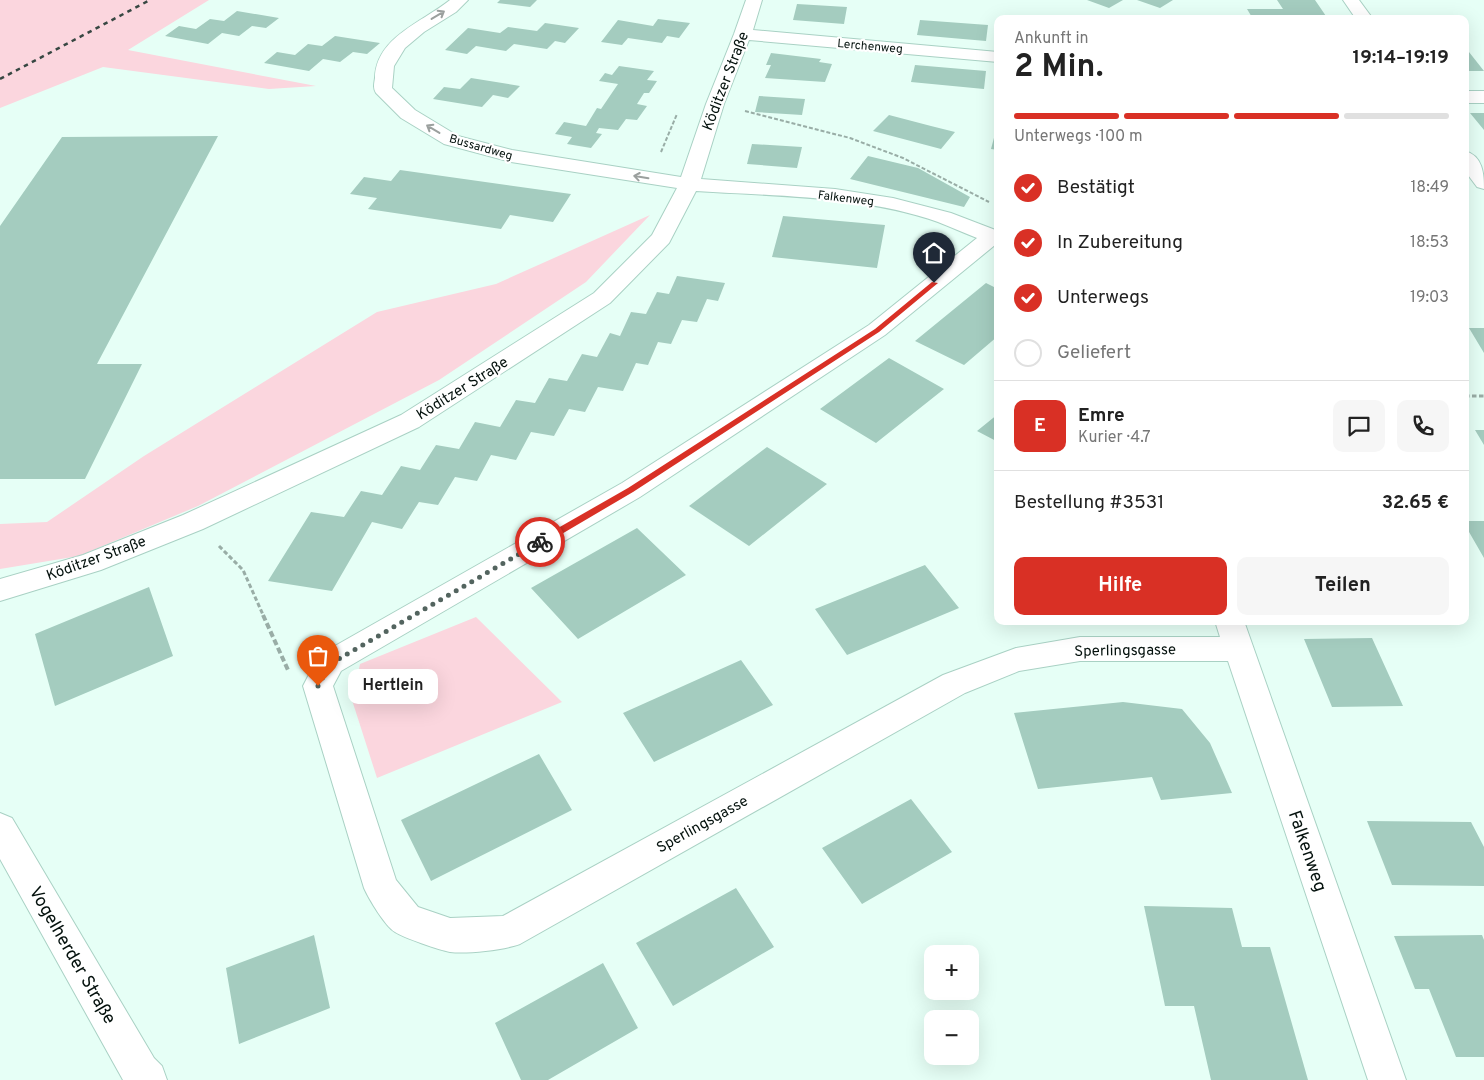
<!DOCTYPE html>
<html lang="de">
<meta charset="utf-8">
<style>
:root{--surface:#fff;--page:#f6f6f6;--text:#222;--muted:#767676;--line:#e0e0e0;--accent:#d93025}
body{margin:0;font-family:Overpass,sans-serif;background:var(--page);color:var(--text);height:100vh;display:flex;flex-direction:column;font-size:19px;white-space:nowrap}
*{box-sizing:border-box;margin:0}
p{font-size:16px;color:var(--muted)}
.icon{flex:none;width:28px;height:28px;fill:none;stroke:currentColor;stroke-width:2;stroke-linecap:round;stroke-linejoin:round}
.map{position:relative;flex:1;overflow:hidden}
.panel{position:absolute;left:994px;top:15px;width:475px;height:610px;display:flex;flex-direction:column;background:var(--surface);border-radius:10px;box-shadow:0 5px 20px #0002}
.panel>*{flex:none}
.buttons{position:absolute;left:924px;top:945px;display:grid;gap:10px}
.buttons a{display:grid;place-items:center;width:55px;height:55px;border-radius:10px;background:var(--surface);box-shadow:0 5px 20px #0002;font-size:25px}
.pin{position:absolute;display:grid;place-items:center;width:42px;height:42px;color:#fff;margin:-51px -21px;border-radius:50% 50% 50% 0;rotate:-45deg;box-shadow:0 0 5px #0007}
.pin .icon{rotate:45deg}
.courier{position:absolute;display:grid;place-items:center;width:50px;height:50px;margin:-25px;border:4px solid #d93025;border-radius:50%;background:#fff;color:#222;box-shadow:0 1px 6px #0007}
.bubble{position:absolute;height:35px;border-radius:10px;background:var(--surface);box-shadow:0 5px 20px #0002;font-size:16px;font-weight:700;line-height:35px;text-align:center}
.head em{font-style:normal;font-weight:700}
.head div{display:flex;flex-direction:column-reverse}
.head{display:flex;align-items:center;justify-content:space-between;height:85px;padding:0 20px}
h1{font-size:32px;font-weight:700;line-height:38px}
.bar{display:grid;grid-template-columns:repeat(4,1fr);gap:8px 5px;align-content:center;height:60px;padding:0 20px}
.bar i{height:6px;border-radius:4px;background:var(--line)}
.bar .active{background:var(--accent)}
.bar p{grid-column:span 4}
.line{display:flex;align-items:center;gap:12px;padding:0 20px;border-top:1px solid var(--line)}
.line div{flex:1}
.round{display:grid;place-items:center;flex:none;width:52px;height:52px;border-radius:10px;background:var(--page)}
ol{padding:0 20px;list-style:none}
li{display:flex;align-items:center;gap:15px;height:55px}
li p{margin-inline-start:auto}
li .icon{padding:5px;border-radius:50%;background:var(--accent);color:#fff;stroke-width:4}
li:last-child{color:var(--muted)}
li i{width:28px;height:28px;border:2px solid var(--line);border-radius:50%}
.button{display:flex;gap:10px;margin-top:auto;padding:10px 20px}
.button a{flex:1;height:58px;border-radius:10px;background:var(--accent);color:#fff;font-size:20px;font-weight:700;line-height:58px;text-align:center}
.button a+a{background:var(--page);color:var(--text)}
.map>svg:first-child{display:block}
</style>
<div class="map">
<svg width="1484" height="1080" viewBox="0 0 1484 1080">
<rect width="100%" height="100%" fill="#e6fff6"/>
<path fill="#fbd6de" d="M0,0H209L128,50L316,86L269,89L103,67L0,108Z
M650,215L586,282L439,380L198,506L79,556L0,569V524L47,522L144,456L377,312L496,284Z
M476,617L562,702L377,778L352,700L360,664Z"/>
<path fill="#a4ccbf" d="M500,0H537L530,7L497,3Z
M1087,0H1123L1109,8Z
M1137,0H1173L1160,8Z
M1277,0H1315L1328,19H1253L1247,9H1283Z
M797,4L847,7L844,24L793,20Z
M237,11L279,18L266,28L252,26L239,36L222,33L208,44L165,36L179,26L196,29L210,19L224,21Z
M658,19L690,23L679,38L667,36L662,43L628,38L622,45L601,42L618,20L653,26Z
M920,20L988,25L986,41L917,35Z
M545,23L579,28L565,43L555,41L547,49L514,44L506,51L476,46L467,54L445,50L468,28L500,33L508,27L537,31Z
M335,36L380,43L367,54L353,52L340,62L323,59L309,71L264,63L277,52L295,55L308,44L322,46Z
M1465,47L1469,52L1484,71H1465Z
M771,53L821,59L819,62L832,64L825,82L765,78L771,65H766Z
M915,65L986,71L984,89L911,82Z
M619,66L654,71L647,80L657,81L649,93H644L637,104L647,106L637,120L626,119L618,130L599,128L596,133L602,134L591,148L567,144L572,137L555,134L564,122L586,126L597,108L601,109L618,84L599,81L605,73L612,75Z
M471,78L520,86L508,98L493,95L482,107L433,99L444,87L460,89Z
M759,96L805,99L802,115L755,112Z
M1470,113H1484V130Z
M889,115L931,126L955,132L941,149L873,131Z
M995,134H998V150L991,149Z
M218,136L97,364H142L85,479H0V226L62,137Z
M752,144L802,147L797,168L747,164Z
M868,156L918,168L970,197L964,207L850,179Z
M400,170L571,194L553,222L510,215L501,229L368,209L377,198L350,194L364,177L391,181Z
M783,216L885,225L877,268L772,257Z
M677,276L725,283L718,301L707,299L697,322L682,320L671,344L658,342L648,365L636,363L623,391L598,387L585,412L569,409L554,436L531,432L516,460L491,455L477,481L455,477L438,505L419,502L402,529L372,522L332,591L268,581L311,512L344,517L361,491L382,495L401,466L420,470L436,445L459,449L475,422L500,427L516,400L535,403L549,378L567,381L582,354L597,357L610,333L620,336L631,312L646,314L657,292L669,294Z
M986,283L998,289V336L964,365L915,341Z
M1469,328H1484V353Z
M889,358L944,389L876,443L820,409Z
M998,414V442L977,431Z
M1475,430H1484V445Z
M767,447L827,484L749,546L689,506Z
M1465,521H1484V558L1465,525Z
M637,528L686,575L578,639L531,588Z
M925,565L959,608L847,655L815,609Z
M149,587L173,656L55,706L35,634Z
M1372,638L1403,706L1332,707L1304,639Z
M741,660L773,705L654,762L623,713Z
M1123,702L1182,709L1210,743L1232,793L1161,800L1152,777L1038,789L1014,713Z
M539,754L572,810L431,881L401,820Z
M911,799L952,852L862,904L822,848Z
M1367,821L1471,822L1484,847V886L1392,885Z
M736,888L774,947L673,1006L636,943Z
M1144,906L1232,908L1242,947H1270L1308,1080H1211L1194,1006H1165Z
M314,935L330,1008L239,1044L226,968Z
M1482,935L1484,940V1057H1456L1429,989H1415L1394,936Z
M603,963L638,1028L548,1080H521L495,1023Z"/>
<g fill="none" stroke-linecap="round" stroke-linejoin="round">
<defs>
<path id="street" d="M450,0H468L456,12L424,32L405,48L394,66L392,88L415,110L458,136L512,150L681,177L706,104L734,34L746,0H762L753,30L998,52V62L749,40L724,104L701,179L835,189L893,198L951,213L998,231V245H995L885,335L640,497L341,671L333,686L396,880L418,907L450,918L503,916L943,675L1016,648L1080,637H1220L1215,621H1244L1406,1080H1368L1228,661H1080L1019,671L965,693L520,944C504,950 467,954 450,952C440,950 404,938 395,932C385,926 369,899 364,888L303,686L319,655L622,483L869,325L977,238C964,233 951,227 938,222C865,196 773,196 696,191L669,243L610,303L419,427L203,529L101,570L0,601V579L83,555L183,515L401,415L594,293L652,235L677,188L511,162L444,144L401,118L376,93C373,88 374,84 375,78C376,37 423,22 450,0Z
M1343,0H1359L1373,19H1356Z
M1465,91H1484V103H1465Z
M1465,151C1483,156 1484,174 1484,189L1477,187L1465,171Z
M0,813L12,818L154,1058L162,1066L167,1080H123L0,859Z"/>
</defs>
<use href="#street" stroke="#a9d1c4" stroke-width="2"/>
<path stroke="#99ada6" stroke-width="2" stroke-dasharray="4 2" stroke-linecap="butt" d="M745,111L850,138L903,158L989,202
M661,152L677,114"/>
<path stroke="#99ada6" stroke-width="3" stroke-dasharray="4.5 2.5" stroke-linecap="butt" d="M1465,396H1484
M219,546L243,570L264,617"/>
<path stroke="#99ada6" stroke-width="4" stroke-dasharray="6 3" stroke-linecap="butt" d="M263,615L288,670"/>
<use href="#street" fill="#fff" fill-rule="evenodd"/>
<path stroke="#374742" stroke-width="2.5" stroke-dasharray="4.5 4.5" stroke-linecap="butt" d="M0,79L150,0"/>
</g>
<defs><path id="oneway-shaft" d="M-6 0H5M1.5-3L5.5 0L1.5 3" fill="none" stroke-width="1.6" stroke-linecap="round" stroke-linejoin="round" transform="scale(1.25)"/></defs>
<g stroke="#9ba09e">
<use href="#oneway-shaft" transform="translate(438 15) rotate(-31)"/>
<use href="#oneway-shaft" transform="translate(433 129) rotate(-149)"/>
<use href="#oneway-shaft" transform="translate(641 177) rotate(-171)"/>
</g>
<path fill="#d93025" d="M932,282L938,283L879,332L633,492L543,545H537V540L628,488L875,329Z"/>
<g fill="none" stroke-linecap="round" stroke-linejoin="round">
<path stroke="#53645f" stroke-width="5" stroke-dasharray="0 9" d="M318,686L330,664L540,542"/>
</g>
<g text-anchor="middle" stroke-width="4.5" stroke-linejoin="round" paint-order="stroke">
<g font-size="12" fill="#04110d" stroke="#fff">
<text transform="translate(870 46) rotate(5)" y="4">Lerchenweg</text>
<text transform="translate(481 147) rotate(16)" y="4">Bussardweg</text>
<text transform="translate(846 198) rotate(7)" y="4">Falkenweg</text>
</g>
<g font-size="15" fill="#04110d" stroke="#fff">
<text transform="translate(725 81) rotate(-69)" y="5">Köditzer Straße</text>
<text transform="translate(462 388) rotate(-32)" y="5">Köditzer Straße</text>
<text transform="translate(96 558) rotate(-20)" y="5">Köditzer Straße</text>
<text transform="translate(1125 650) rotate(-1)" y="5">Sperlingsgasse</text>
<text transform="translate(702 824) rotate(-29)" y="5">Sperlingsgasse</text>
</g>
<g font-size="18" fill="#04110d" stroke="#fff">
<text transform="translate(1308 851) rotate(71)" y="6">Falkenweg</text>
<text transform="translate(73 955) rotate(60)" y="6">Vogelherder Straße</text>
</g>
</g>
</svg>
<div class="buttons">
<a>+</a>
<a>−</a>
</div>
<div class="pin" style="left:318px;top:686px;background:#ea580c"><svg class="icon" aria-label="bag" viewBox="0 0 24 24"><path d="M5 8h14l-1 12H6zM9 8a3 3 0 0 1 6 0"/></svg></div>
<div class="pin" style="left:934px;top:283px;background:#1f2937"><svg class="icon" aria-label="home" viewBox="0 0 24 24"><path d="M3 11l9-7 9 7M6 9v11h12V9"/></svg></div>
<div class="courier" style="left:540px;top:542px"><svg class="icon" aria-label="bike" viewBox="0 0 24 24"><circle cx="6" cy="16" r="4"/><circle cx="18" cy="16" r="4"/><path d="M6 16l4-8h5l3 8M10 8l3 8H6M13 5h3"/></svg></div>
<div class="bubble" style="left:348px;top:669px;width:90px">Hertlein</div>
<section class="panel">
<div class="head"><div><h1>2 Min.</h1><p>Ankunft in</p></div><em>19:14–19:19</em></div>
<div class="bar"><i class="active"></i><i class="active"></i><i class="active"></i><i></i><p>Unterwegs · 100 m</p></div>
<ol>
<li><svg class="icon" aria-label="check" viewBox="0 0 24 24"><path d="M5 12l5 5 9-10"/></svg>Bestätigt<p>18:49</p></li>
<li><svg class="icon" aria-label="check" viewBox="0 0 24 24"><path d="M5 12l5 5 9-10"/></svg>In Zubereitung<p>18:53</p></li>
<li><svg class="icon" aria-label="check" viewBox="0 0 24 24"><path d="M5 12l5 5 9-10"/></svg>Unterwegs<p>19:03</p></li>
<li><i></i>Geliefert</li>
</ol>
<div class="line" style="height:90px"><b class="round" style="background:var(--accent);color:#fff">E</b><div><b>Emre</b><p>Kurier · 4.7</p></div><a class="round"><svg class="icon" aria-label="chat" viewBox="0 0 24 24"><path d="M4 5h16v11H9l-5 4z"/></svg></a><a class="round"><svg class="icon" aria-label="phone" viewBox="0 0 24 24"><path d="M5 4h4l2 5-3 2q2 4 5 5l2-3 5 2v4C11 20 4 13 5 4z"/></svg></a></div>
<div class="line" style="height:65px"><div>Bestellung #3531</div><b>32.65 €</b></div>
<div class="button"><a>Hilfe</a><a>Teilen</a></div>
</section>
</div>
